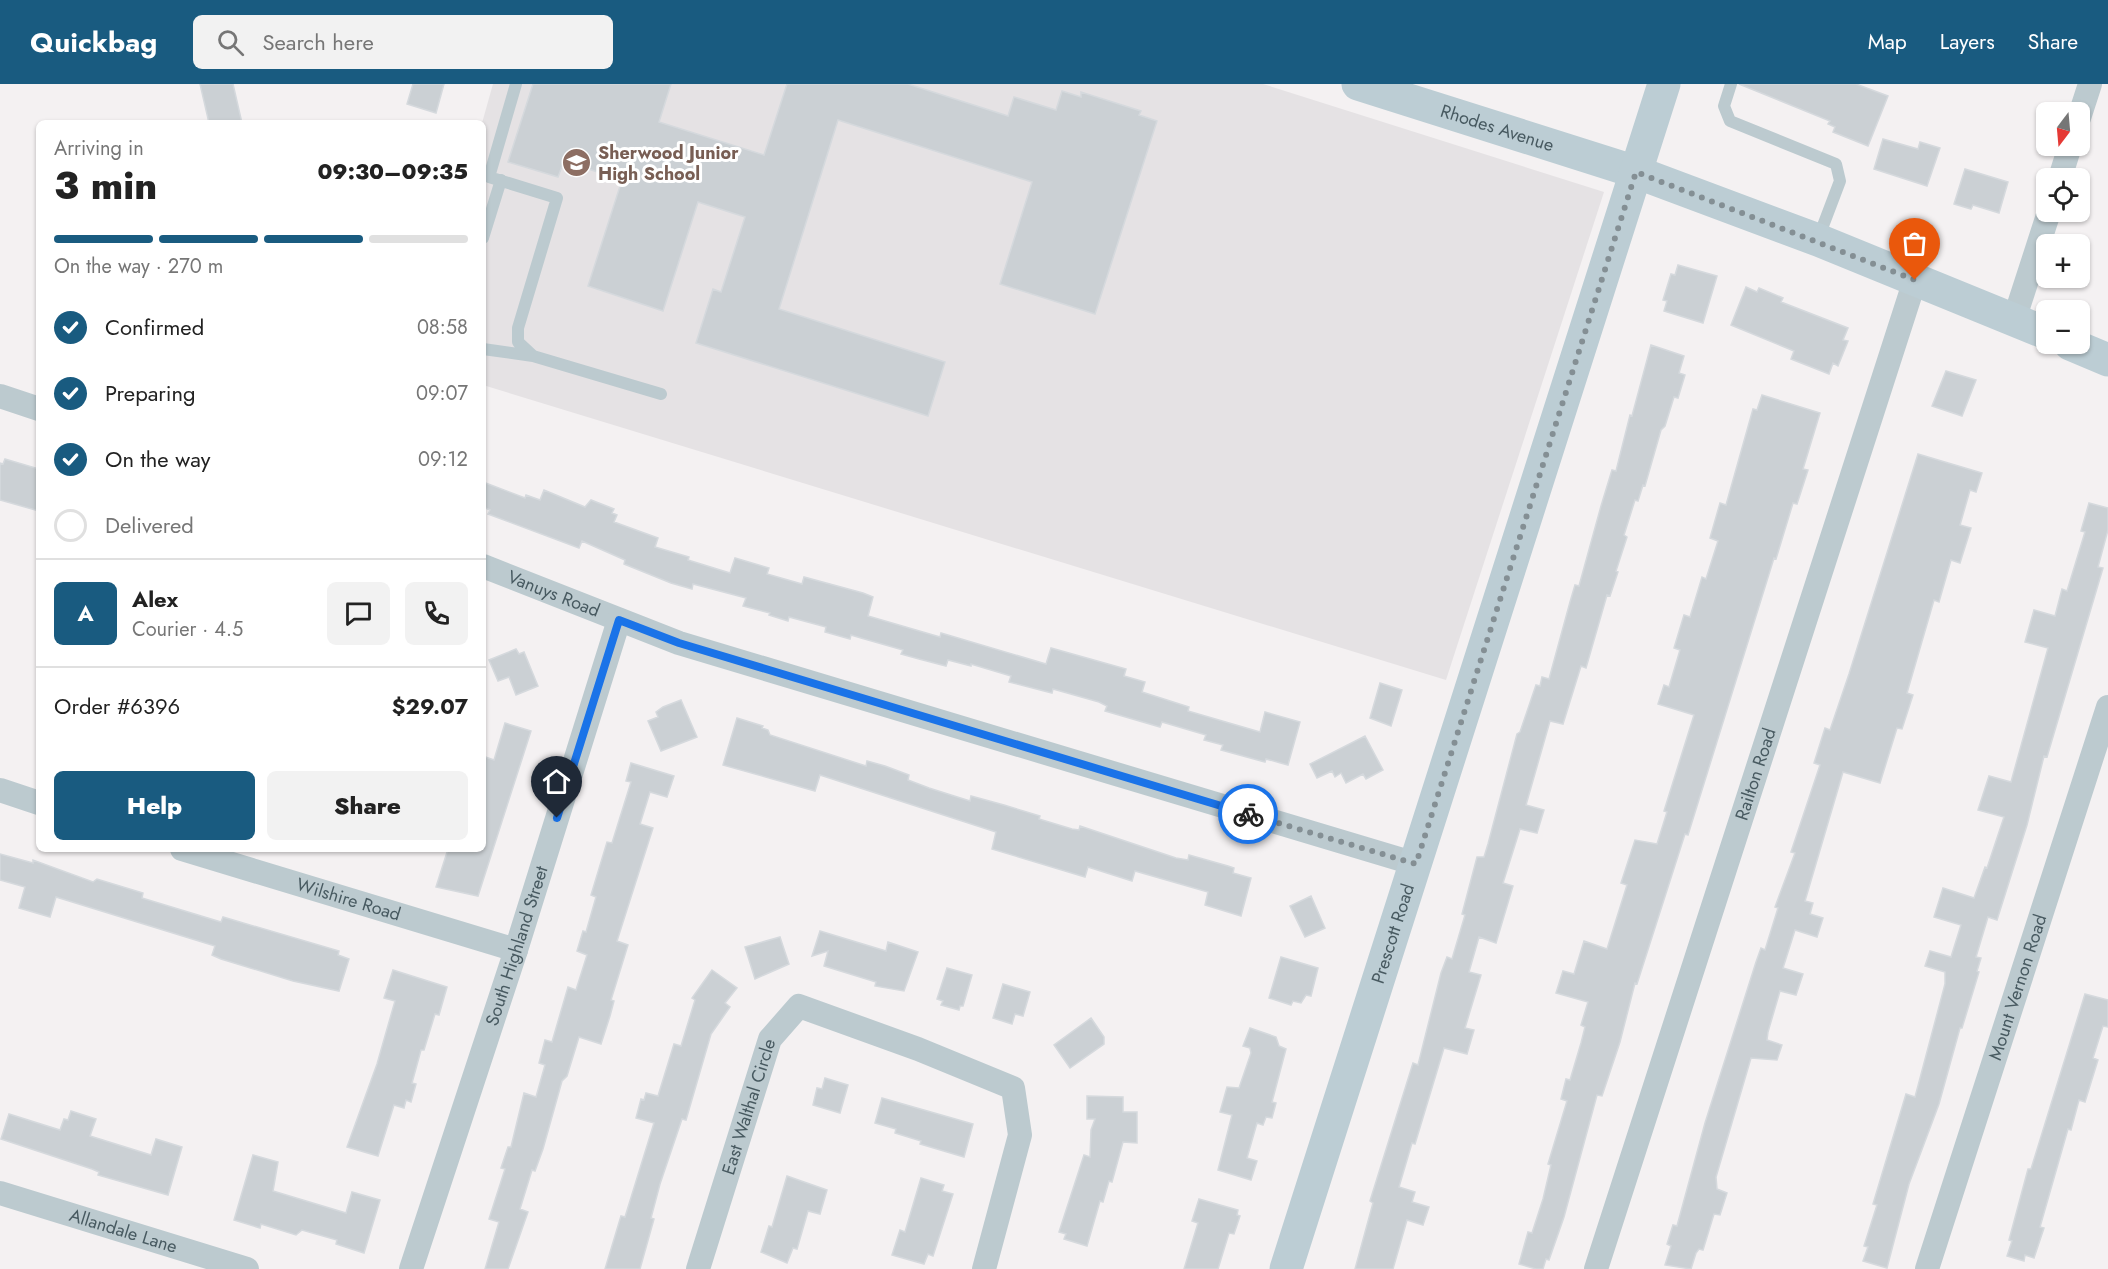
<!DOCTYPE html>
<meta charset="utf-8">
<style>
:root{--surface:#fff;--page:#f2f2f2;--text:#222;--muted:#767676;--line:#e0e0e0;--accent:#195b80}
body{margin:0;font-family:Jost,sans-serif;background:var(--page);color:var(--text);height:100vh;display:flex;flex-direction:column;font-size:22px;white-space:nowrap}
*{box-sizing:border-box;margin:0}
p{font-size:20px;color:var(--muted)}
.icon{flex:none;width:33px;height:33px;fill:none;stroke:currentColor;stroke-width:2;stroke-linecap:round;stroke-linejoin:round}
.map{position:relative;flex:1;overflow:hidden}
.panel{position:absolute;left:36px;top:36px;width:450px;height:732px;display:flex;flex-direction:column;background:var(--surface);border-radius:9px;box-shadow:0 2px 4px #0004}
.panel>*{flex:none}
.needle{width:39px;rotate:196deg}
.tools{position:absolute;left:2036px;top:18px;display:grid;gap:12px}
.tools a{display:grid;place-items:center;width:54px;height:54px;border-radius:9px;background:var(--surface);box-shadow:0 2px 4px #0004;font-size:30px}
.pin{position:absolute;display:grid;place-items:center;width:51px;height:51px;color:#fff;margin:-62px -26px;border-radius:50% 50% 50% 0;rotate:-45deg;box-shadow:0 0 6px #0007}
.pin .icon{rotate:45deg}
.courier{position:absolute;display:grid;place-items:center;width:60px;height:60px;margin:-30px;border:4px solid #1a73e8;border-radius:50%;background:#fff;color:#222;box-shadow:0 2px 8px #0007}
.overview em{font-style:normal;font-weight:800}
.overview div{display:flex;flex-direction:column-reverse}
.overview{display:flex;align-items:center;justify-content:space-between;height:102px;padding:0 18px}
h1{font-size:39px;font-weight:800;line-height:45px}
.bar{display:grid;grid-template-columns:repeat(4,1fr);gap:9px 6px;align-content:center;height:72px;padding:0 18px}
.bar i{height:8px;border-radius:4px;background:var(--line)}
.bar .on{background:var(--accent)}
.bar p{grid-column:span 4}
.line{display:flex;align-items:center;gap:15px;padding:0 18px;border-top:2px solid var(--line)}
.line div{flex:1}
.round{display:grid;place-items:center;flex:none;width:63px;height:63px;border-radius:9px;background:var(--page)}
ol{padding:0 18px;list-style:none}
li{display:flex;align-items:center;gap:18px;height:66px}
li p{margin-inline-start:auto}
li .icon{padding:6px;border-radius:50%;background:var(--accent);color:#fff;stroke-width:4}
li:last-child{color:var(--muted)}
li i{width:33px;height:33px;border:3px solid var(--line);border-radius:50%}
.cta{display:flex;gap:12px;margin-top:auto;padding:12px 18px}
.cta a{flex:1;height:69px;border-radius:9px;background:var(--accent);color:#fff;font-size:24px;font-weight:800;line-height:69px;text-align:center}
.cta a+a{background:var(--page);color:var(--text)}
header{display:flex;align-items:center;gap:36px;box-sizing:border-box;height:84px;padding:0 30px;background:var(--accent);color:#fff}
header strong{font-size:28px}
nav{display:flex;gap:33px;margin-inline-start:auto;font-size:21px}
.search{width:420px;height:54px;background:var(--page);display:flex;align-items:center;gap:15px;box-sizing:border-box;padding:0 21px;border-radius:9px;color:var(--muted);font-size:22px}
.map>svg:first-child{display:block}
</style>
<header>
<strong>Quickbag</strong>
<div class="search"><svg class="icon" aria-label="search" viewBox="0 0 24 24"><circle cx="10" cy="10" r="6"/><path d="M15 15l6 6"/></svg>Search here</div>
<nav><a>Map</a><a>Layers</a><a>Share</a></nav>
</header>
<div class="map">
<svg width="2108" height="1185" viewBox="0 0 2108 1185">
<rect width="100%" height="100%" fill="#f4f1f2"/>
<path fill="#e5e2e4" d="M493,0H1263L1604,108L1446,596L483,301L482,39Z"/>
<path fill="#cbd0d4" stroke="#d5d9dd" stroke-width="1.5" d="M200,0H233L242,39H209Z
M413,0H444L436,29L407,20Z
M533,0H671L659,38L764,71L787,0H908L1008,32L1014,13L1056,26L1062,7L1081,13V8L1141,27L1139,31L1157,37L1095,230L1000,200L1032,98L838,36L779,225L945,278L928,332L696,259L713,205L721,208L745,133L698,118L663,227L588,202L622,96L564,77L558,93L508,78Z
M1739,0H1856L1888,12L1868,62L1833,48L1835,43L1828,40L1830,37Z
M1883,55L1918,65L1920,58L1940,64L1927,102L1874,85Z
M1965,85L2008,98L1999,129L1973,121L1971,125L1954,120Z
M1678,181L1717,192L1703,239L1664,227L1667,217L1663,216L1671,190L1675,191Z
M1746,203L1757,208L1759,204L1783,214L1781,218L1848,244L1843,256L1848,257L1838,282L1833,279L1829,290L1791,275L1794,267L1731,241Z
M1651,261L1684,272L1679,289L1685,291L1678,314L1674,313L1665,342L1661,346L1645,402L1643,401L1638,417L1635,416L1624,451L1627,453L1616,487L1618,488L1610,512L1607,511L1586,584L1581,582L1563,640L1550,637L1526,721L1544,726L1537,749L1520,745L1503,799L1513,802L1496,859L1479,853L1469,888L1481,891L1465,944L1474,946L1467,970L1444,964L1415,1060L1412,1059L1399,1103L1415,1108L1412,1118L1429,1123L1423,1141L1407,1136L1393,1185H1355L1373,1119L1370,1117L1413,979L1418,981L1441,889L1447,873L1452,875L1465,831L1462,830L1477,773H1484L1488,760L1517,650L1520,648L1536,601L1540,602L1542,593L1549,595L1570,518L1575,501L1579,502L1601,422L1612,386L1616,387L1630,331L1632,332Z
M1946,287L1976,296L1962,332L1932,322Z
M1762,311L1820,329L1803,385L1808,386L1797,420L1793,419L1776,475L1774,474L1688,751L1685,750L1637,900L1635,899L1620,958L1602,1012L1597,1011L1564,1133L1549,1176L1546,1175L1543,1185H1536L1519,1180L1528,1148L1532,1149L1543,1115L1551,1081L1548,1080L1567,1017L1561,1015L1566,995L1570,996L1581,959L1585,943L1581,941L1588,918L1556,909L1563,887L1574,890L1584,857L1607,865L1627,801L1621,799L1635,756L1657,760L1667,728L1664,727L1694,631L1658,620L1664,601L1669,603L1680,566L1674,564L1684,531L1690,533L1702,493L1706,495L1718,457L1710,454L1720,419L1726,421L1753,325L1757,326Z
M1918,370L1982,389L1976,408L1970,406L1960,441L1971,444L1960,479L1951,476L1939,518L1934,516L1907,609L1913,611L1902,645L1897,644L1880,699L1843,688L1805,817L1813,819L1810,830L1823,834L1817,853L1795,846L1783,884L1803,890L1796,911L1780,907L1768,948L1767,956L1782,961L1777,976L1751,974L1716,1093L1717,1105L1727,1109L1720,1131L1714,1130L1703,1166L1699,1165L1696,1169L1691,1185L1665,1181L1671,1162L1667,1160L1673,1141L1677,1142L1705,1039L1756,878L1761,864L1765,866L1778,824L1775,823L1795,769L1791,768L1820,681L1814,679L1825,644L1830,646L1849,590Z
M5,375L39,385V427L0,416V379L3,380Z
M483,398L525,414L526,411L540,416L544,406L585,423L591,416L614,425L612,429L617,431L614,438L658,454L655,463L689,473L688,476L730,489L735,474L769,484L767,490L802,500L804,493L863,509L873,513L868,532L940,553L941,549L1046,580L1051,564L1126,585L1124,592L1145,598L1142,608L1189,623L1188,627L1260,648L1265,628L1300,638L1288,681L1266,675L1265,678L1221,666L1223,661L1204,656L1206,651L1162,638L1160,643L1105,627L1107,622L1099,618L1053,605L1052,609L1009,598L1011,592L971,580V582L948,576L946,582L919,575L901,570L903,566L861,554L851,551L850,555L825,548L826,543L789,533L788,537L769,531L770,529L743,522L746,514L693,500L692,505L671,499L624,480L625,476L582,457L579,464L488,430L490,426L483,423Z
M2089,419L2108,424V446L2098,483L2103,484L2047,673L2044,672L2027,741L1997,836L1988,833L1976,873L1981,874L1977,887L1979,888L1962,944H1960L1939,1020L1909,1100L1887,1184L1863,1177L1868,1163L1864,1162L1877,1121L1873,1120L1906,1010L1915,1013L1945,900V888L1925,882L1930,867L1951,873L1961,841L1934,833L1943,804L1974,814L1985,783L1987,784L2004,733L1978,726L1989,692L2011,698L2048,564L2025,558L2034,526L2055,532L2062,505L2067,507L2085,448L2081,447Z
M516,565L519,570L524,568L538,602L516,611L509,593L498,597L489,576Z
M1380,599L1402,606L1391,642L1370,634Z
M681,616L697,653L661,667L648,637L658,633L656,628L663,623Z
M737,634L763,642L762,644L768,646L770,651L866,682L867,677L885,682L909,691L908,696L929,704L970,717L971,712L1004,721L1040,732L1039,735L1072,745L1079,746L1080,742L1176,774L1188,776L1189,771L1228,782L1234,784L1233,789L1251,794L1241,832L1205,821L1208,808L1135,787L1132,797L1088,783L1085,793L992,765L996,748L820,691L815,707L723,681Z
M505,639L531,647L478,812L436,803L448,765H483V672L494,676Z
M1365,652L1383,686L1366,695L1363,690L1346,699L1341,689L1335,693L1332,687L1317,694L1310,680Z
M631,679L674,692L667,713L650,708L640,740L653,744L617,857L628,861L611,916L614,917L610,932L601,960L579,953L567,992L562,997L543,1065L535,1087L532,1086L520,1125L528,1128L508,1185H485L499,1138L489,1135L505,1085L501,1084L508,1063H511L524,1009L536,1013L545,981L539,979L545,956L552,958L568,903L576,906L587,871L577,867L583,847L586,848L596,813L591,811L607,758L612,759L631,698L626,697Z
M0,770L33,779V776L93,798L97,795L143,809L142,814L221,838L223,833L339,867L338,871L349,875L339,907L293,897L221,875L212,871L215,862L56,813L50,833L19,824L25,803L0,796Z
M1311,812L1325,844L1305,853L1290,822Z
M820,847L886,867L888,858L918,868L904,907L875,902L876,898L824,882L828,867L812,872Z
M780,853L789,880L755,895L745,863Z
M1281,873L1318,884L1311,912L1306,911L1301,919L1293,917L1291,921L1269,914Z
M947,884L972,891L963,922H960L959,926L941,921L943,917L937,915Z
M393,886L447,903L439,931L435,930L424,966H421L412,999L416,1000L411,1018L406,1016L404,1024L394,1021L378,1072L347,1063L377,980L395,917L384,914Z
M712,886L737,904L725,919L730,923L711,950L686,1036L682,1035L660,1100L651,1134L654,1135L640,1185H605L621,1132L625,1133L654,1039L636,1034L641,1015L644,1016L646,1009L658,1012L674,960L681,962L695,916L692,914Z
M1003,900L1030,908L1023,932L1015,930L1012,940L993,934Z
M2085,910L2108,916V943L2103,942L2093,974L2098,976L2085,1018L2079,1016L2071,1046L2068,1045L2040,1143L2044,1144L2034,1174L2025,1171L2024,1177L2007,1172L2012,1157L2009,1156L2028,1085H2031Z
M1091,934L1104,953V960L1070,984L1054,961Z
M1250,944L1276,953L1279,962L1286,965L1272,1018L1276,1019L1272,1034L1266,1033L1263,1041L1257,1039L1247,1074L1257,1077L1251,1096L1218,1086L1232,1031L1220,1028L1227,1003L1239,1004L1251,969L1250,964L1243,962Z
M825,994L848,1001L840,1029L813,1021L817,1004L822,1005Z
M1087,1012L1123,1013V1028H1137V1059L1123,1058L1112,1098L1109,1097L1103,1118L1100,1117L1087,1162L1064,1155L1066,1150L1059,1148L1084,1071L1090,1073L1091,1046L1095,1035H1087Z
M882,1014L973,1040L964,1073L920,1060L921,1057L895,1049L896,1045L875,1039Z
M71,1027L96,1035L90,1052L151,1071L156,1055L182,1063L168,1111L98,1091L99,1088L92,1085L1,1055L9,1030L60,1046L64,1035L68,1036Z
M253,1071L278,1078L273,1107L346,1129L352,1108L380,1116L364,1169L336,1160L337,1156L302,1146L296,1151L261,1140L260,1144L234,1136Z
M787,1092L827,1106L820,1130L808,1127L797,1165L793,1164L787,1179L761,1168L769,1142L772,1143Z
M921,1094L944,1101L942,1107L953,1110L933,1172L928,1170L924,1180L892,1171L900,1146L905,1148Z
M1199,1115L1238,1126L1237,1131L1240,1132L1234,1150L1229,1149L1218,1185H1184L1198,1139L1192,1137Z"/>
<g fill="none" stroke-linecap="round" stroke-linejoin="round">
<path stroke="#bccacf" stroke-width="12" d="M516,0L489,93L557,114L518,244V258L533,272L661,310
M1731,0L1724,22L1730,37L1836,80L1840,97L1818,155
M483,154L501,96
M483,265L533,272"/>
<g stroke="#bccacf" stroke-width="24">
<path d="M2079,34L2090,0"/>
<path d="M2060,94L2070,62"/>
<path d="M2014,236L2049,128"/>
<path d="M0,312L39,325"/>
<path id="s1" d="M483,482L679,559L1416,780"/>
<path d="M0,706L39,719"/>
<path id="s2" d="M182,765L516,866"/>
<path id="s3" d="M0,1109L247,1185"/>
<path id="s4" d="M411,1185L516,866L619,536"/>
<path id="s5" d="M698,1185L770,955L799,922L918,965L1013,1004L1020,1051L984,1185"/>
<path id="s6" d="M1596,1185L1915,196"/>
<path id="s7" d="M1927,1185L2108,623"/>
</g>
<g stroke="#bccdd4" stroke-width="33">
<path id="s8" d="M1358,0L1636,88L1818,156L2046,249"/>
<path d="M2070,260L2108,276"/>
<path id="s9" d="M1286,1185L1664,0"/>
</g>
</g>
<g fill="none" stroke-linecap="round" stroke-linejoin="round">
<path stroke="#848f94" stroke-width="6" stroke-dasharray="0 10.8" d="M1248,730L1416,780L1636,88L1915,196"/>
<path stroke="#1a73e8" stroke-width="8" d="M557,734L619,536L679,559L1248,730"/>
</g>
<defs>
<symbol id="school-disc" viewBox="-11 -11 22 22"><circle r="9.5" fill="#8d6e63" stroke="#fff"/><path d="M0-5L7-2L0 1L-7-2ZM-4 1L0 2.5L4 1V4Q0 6-4 4Z" fill="#fff"/></symbol>
</defs>
<g fill-rule="evenodd">
<use href="#school-disc" x="560" y="62" width="33" height="33"/>
</g>
<g text-anchor="middle" stroke-width="6" stroke-linejoin="round" paint-order="stroke">
<g font-size="18" fill="#485a61" stroke="#fff">
<text dy="6" stroke="none"><textPath href="#s8" startOffset="146">Rhodes Avenue</textPath></text>
<text dy="6" stroke="none"><textPath href="#s1" startOffset="76">Vanuys Road</textPath></text>
<text dy="6" stroke="none"><textPath href="#s6" startOffset="520">Railton Road</textPath></text>
<text dy="6" stroke="none"><textPath href="#s2" startOffset="174">Wilshire Road</textPath></text>
<text dy="6" stroke="none"><textPath href="#s9" startOffset="352">Prescott Road</textPath></text>
<text dy="6" stroke="none"><textPath href="#s4" startOffset="340">South Highland Street</textPath></text>
<text dy="6" stroke="none"><textPath href="#s7" startOffset="296">Mount Vernon Road</textPath></text>
<text dy="6" stroke="none"><textPath href="#s5" startOffset="170">East Walthal Circle</textPath></text>
<text dy="6" stroke="none"><textPath href="#s3" startOffset="129">Allandale Lane</textPath></text>
</g>
<g font-size="18" font-weight="bold" fill="#785e54" stroke="#fff" text-anchor="start">
<text x="598" y="75">Sherwood Junior<tspan x="598" dy="21">High School</tspan></text>
</g>
</g>
</svg>
<div class="tools">
<a><svg class="needle" viewBox="-14 -14 28 28"><path d="M0-13l5 13h-10z" fill="#e53935"/><path d="M0 13l5-13h-10z" fill="#767676"/></svg></a>
<a><svg class="icon" aria-label="locate" viewBox="0 0 24 24"><circle cx="12" cy="12" r="6"/><path d="M12 2v4M12 18v4M2 12h4M18 12h4"/></svg></a>
<a>+</a>
<a>−</a>
</div>
<div class="pin" style="left:1915px;top:196px;background:#ea580c"><svg class="icon" aria-label="bag" viewBox="0 0 24 24"><path d="M5 8h14l-1 12H6zM9 8a3 3 0 0 1 6 0"/></svg></div>
<div class="pin" style="left:557px;top:734px;background:#1f2937"><svg class="icon" aria-label="home" viewBox="0 0 24 24"><path d="M3 11l9-7 9 7M6 9v11h12V9"/></svg></div>
<div class="courier" style="left:1248px;top:730px"><svg class="icon" aria-label="bike" viewBox="0 0 24 24"><circle cx="6" cy="16" r="4"/><circle cx="18" cy="16" r="4"/><path d="M6 16l4-8h5l3 8M10 8l3 8H6M13 5h3"/></svg></div>
<section class="panel">
<div class="overview"><div><h1>3 min</h1><p>Arriving in</p></div><em>09:30–09:35</em></div>
<div class="bar"><i class="on"></i><i class="on"></i><i class="on"></i><i></i><p>On the way · 270 m</p></div>
<ol>
<li><svg class="icon" aria-label="check" viewBox="0 0 24 24"><path d="M5 12l5 5 9-10"/></svg>Confirmed<p>08:58</p></li>
<li><svg class="icon" aria-label="check" viewBox="0 0 24 24"><path d="M5 12l5 5 9-10"/></svg>Preparing<p>09:07</p></li>
<li><svg class="icon" aria-label="check" viewBox="0 0 24 24"><path d="M5 12l5 5 9-10"/></svg>On the way<p>09:12</p></li>
<li><i></i>Delivered</li>
</ol>
<div class="line" style="height:108px"><b class="round" style="background:var(--accent);color:#fff">A</b><div><b>Alex</b><p>Courier · 4.5</p></div><a class="round"><svg class="icon" aria-label="chat" viewBox="0 0 24 24"><path d="M4 5h16v11H9l-5 4z"/></svg></a><a class="round"><svg class="icon" aria-label="phone" viewBox="0 0 24 24"><path d="M5 4h4l2 5-3 2q2 4 5 5l2-3 5 2v4C11 20 4 13 5 4z"/></svg></a></div>
<div class="line" style="height:78px"><div>Order #6396</div><b>$29.07</b></div>
<div class="cta"><a>Help</a><a>Share</a></div>
</section>
</div>
